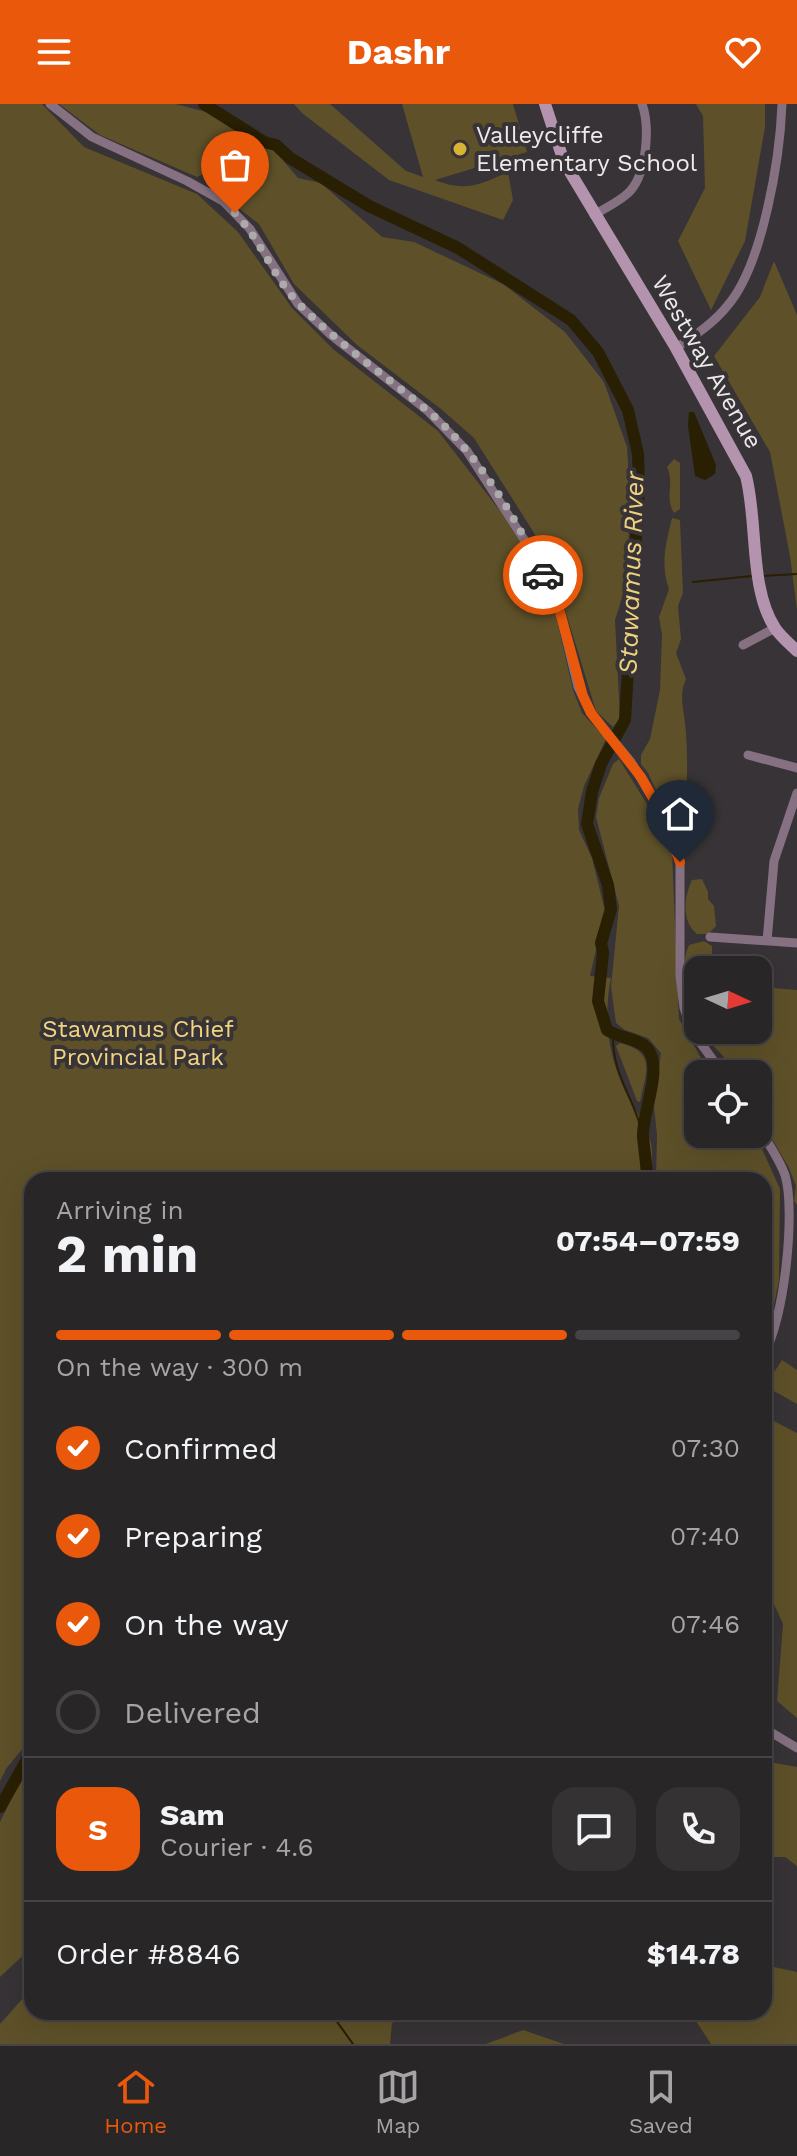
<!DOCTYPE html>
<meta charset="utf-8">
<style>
:root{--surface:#292628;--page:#353234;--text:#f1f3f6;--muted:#a5a5a8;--line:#454345;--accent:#ea580c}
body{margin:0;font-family:"Work Sans",sans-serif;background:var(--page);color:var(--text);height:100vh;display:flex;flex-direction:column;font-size:30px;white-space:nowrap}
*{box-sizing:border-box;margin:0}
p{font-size:26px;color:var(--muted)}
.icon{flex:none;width:44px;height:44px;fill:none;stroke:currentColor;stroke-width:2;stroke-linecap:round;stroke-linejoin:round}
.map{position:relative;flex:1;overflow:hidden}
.sheet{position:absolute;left:24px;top:1068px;width:748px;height:848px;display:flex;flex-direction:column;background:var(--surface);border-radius:24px;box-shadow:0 8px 32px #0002,0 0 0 2px var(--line)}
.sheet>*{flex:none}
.needle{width:52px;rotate:94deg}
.tools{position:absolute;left:684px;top:852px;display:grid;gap:16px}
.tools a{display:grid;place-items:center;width:88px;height:88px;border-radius:16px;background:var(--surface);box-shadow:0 8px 32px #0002,0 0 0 2px var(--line);font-size:40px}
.pin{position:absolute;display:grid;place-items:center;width:68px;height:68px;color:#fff;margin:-82px -34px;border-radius:50% 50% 50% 0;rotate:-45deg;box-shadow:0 0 8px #0007}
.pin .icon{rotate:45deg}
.courier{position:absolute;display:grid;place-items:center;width:80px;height:80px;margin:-40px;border:6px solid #ea580c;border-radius:50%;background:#fff;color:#222;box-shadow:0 2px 10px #0007}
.head em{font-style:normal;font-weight:700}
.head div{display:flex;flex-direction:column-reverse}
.head{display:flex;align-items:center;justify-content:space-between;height:136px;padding:0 32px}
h1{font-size:52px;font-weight:700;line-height:60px}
.bar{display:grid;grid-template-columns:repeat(4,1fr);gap:12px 8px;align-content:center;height:96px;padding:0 32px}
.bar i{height:10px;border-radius:6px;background:var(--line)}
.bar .current{background:var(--accent)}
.bar p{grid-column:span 4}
.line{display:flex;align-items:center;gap:20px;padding:0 32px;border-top:2px solid var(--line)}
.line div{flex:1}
.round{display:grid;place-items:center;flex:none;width:84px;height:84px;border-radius:24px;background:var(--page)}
ol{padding:0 32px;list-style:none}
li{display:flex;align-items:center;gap:24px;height:88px}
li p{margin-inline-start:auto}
li .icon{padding:8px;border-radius:50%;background:var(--accent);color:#fff;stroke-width:4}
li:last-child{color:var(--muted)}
li i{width:44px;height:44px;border:4px solid var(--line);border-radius:50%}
header{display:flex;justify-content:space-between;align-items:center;height:104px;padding:0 32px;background:var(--accent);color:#fff;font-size:36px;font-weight:700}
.dock{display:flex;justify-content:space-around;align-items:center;height:112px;border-top:2px solid var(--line);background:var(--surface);font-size:22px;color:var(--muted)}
.dock a{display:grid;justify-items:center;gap:4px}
.dock .current{color:var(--accent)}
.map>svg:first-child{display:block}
</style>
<header><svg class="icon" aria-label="menu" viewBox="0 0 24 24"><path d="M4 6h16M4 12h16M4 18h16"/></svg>Dashr<svg class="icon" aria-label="heart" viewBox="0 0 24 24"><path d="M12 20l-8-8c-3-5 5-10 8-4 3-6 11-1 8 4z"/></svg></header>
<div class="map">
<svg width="797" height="1940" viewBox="0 0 797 1940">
<rect width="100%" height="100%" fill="#373336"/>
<path fill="#5e5129" d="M0,0H42L84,43L197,90L238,128L292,204L333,245L438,327L501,408L531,455L555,507L573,586L582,609L606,635L584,682L578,705L579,726L592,754L605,807L590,872L611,874C603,913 608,952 626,989C634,1005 646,1020 651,1039C653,1051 652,1064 651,1076H32V1633L6,1665L0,1677Z
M59,0H176L206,8L275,47L298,74L321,79L382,133L414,138L503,180L565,228L604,278L627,343L630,391L627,478L615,516L620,614L613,623L596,607L563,499L541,440L474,334L441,305L357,241L294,180L259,120L223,92L214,72L206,69L197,73L100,31Z
M294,0H330L406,67L423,73L402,0H513L527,48L435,76C464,88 480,81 508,68L513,96L503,116L389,76L302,9Z
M696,0H765V23L745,137L711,206L678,137L705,84L703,12Z
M774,157L797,211V506L790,452L770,348L714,252L760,193Z
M674,355L680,359V405L674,409C664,393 675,380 667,363Z
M672,414L680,416L683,489L678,502L681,535L676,549L686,575C679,590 683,602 685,619C688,641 689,710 679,727L674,725L648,669L641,660V651L650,635L660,586L662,531L659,513L669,485C660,460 666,439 672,414Z
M619,655L647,700L672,748L679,915L710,970H698V1030H751L762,1045L780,1085L779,1177L770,1219L764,1231V1076H656L657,1031L654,1002L661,949L648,934L625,926L616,919L611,883L619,802L596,713L599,694L613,660Z
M702,775L708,788V795L714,802L716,822L708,830H697C681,817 684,793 692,776Z
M704,837L712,842C713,851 710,857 710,866H698V925C686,905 679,863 689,841Z
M773,884L797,886V1101L794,1097L796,1082L789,1064L758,1011V970H734L723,952L698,926H758V885Z
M620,939C657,948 646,968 640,998L637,997L616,942Z
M782,1256L797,1266V1300L765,1282Z
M764,1312L797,1329V1614L777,1597L783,1520L764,1478Z
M764,1657L797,1663V1762L785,1753H764Z
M32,1660V1843L0,1873V1718L23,1672Z
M764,1858L774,1863L797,1868V1940H711L690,1908H764Z
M32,1884V1908H422L392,1919L390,1940H0V1920Z
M523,1926L564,1940H486Z"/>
<path fill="#291f02" d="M689,308H694L716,361L715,370L705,376L695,372L688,322Z"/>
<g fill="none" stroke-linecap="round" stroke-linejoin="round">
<path stroke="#291f02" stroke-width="2" d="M762,472L797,470
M693,478L752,472
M613,930C612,972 634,993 643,1031
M330,1908L353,1940"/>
<path stroke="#291f02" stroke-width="12" d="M204,0L264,38L276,41L290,54L369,102L458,144L571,216L598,248L628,306L638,350L639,383L625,616L601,660L592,688L587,720L608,781L611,805L601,839L603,849L598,897L607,926C619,934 637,934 647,944C664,963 642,1009 643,1032C644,1046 647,1061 647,1076
M0,1703L32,1647"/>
<path stroke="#857182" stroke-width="9" d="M50,0L92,33L187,77L223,97L250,125L298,200L331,231L428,307L467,347L534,451L560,508L578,583L591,609L631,658L658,703L680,758V872L684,904L692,927L723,970
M594,111C605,104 623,96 631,86C647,67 650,22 642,0
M676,244C694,232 714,219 728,201C763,160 780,53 782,0
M743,541L775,524
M748,651L797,664
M710,833L797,839
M767,837L774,757L797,689
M758,1021C766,1037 779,1054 785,1071C796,1107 784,1218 764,1249
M764,1624L797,1644"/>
<path stroke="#b393ae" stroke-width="12" d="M545,0L564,58L676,244L746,372C758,418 749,484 775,524C781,533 790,540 797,547"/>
</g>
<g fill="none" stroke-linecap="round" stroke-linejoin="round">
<path stroke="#adaaac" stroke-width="8" stroke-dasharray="0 14.4" d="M235,109C262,137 274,176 302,203C341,242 386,272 428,307C476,347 517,415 543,471"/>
<path stroke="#ea580c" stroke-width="10" d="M543,471L560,508L583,592L591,609L641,673L658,703L680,758"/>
</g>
<circle fill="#d9b334" stroke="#373336" stroke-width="3" cx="460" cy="45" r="8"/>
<g text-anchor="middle" stroke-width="8" stroke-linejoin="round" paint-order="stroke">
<g font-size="24" fill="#edeaec" stroke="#373336" text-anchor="start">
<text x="476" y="39">Valleycliffe<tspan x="476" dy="28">Elementary School</tspan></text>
</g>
<g font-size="24" fill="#edeaec" stroke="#373336">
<text transform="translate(707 258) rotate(60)" y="8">Westway Avenue</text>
</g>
<g font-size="24" fill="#f0d480" stroke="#373336">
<text x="138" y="933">Stawamus Chief<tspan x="138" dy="28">Provincial Park</tspan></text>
</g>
<g font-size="26" font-style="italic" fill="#eed17e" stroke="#373336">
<text transform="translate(631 469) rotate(-88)" y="9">Stawamus River</text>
</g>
</g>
</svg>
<div class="tools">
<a><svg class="needle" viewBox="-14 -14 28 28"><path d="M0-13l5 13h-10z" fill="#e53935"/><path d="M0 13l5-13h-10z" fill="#a5a5a8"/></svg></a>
<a><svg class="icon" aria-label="locate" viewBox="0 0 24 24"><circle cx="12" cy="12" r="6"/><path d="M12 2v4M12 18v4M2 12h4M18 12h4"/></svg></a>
</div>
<div class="pin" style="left:235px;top:109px;background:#ea580c"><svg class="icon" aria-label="bag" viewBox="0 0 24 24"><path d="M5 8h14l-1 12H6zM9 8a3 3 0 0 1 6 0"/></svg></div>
<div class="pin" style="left:680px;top:758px;background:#1f2937"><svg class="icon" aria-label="home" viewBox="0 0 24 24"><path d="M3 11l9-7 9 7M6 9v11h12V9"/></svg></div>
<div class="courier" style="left:543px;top:471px"><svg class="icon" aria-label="car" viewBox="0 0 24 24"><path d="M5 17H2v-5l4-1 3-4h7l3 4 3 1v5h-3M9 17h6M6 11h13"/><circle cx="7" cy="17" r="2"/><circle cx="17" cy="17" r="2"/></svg></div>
<section class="sheet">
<div class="head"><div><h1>2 min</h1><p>Arriving in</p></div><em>07:54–07:59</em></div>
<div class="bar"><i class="current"></i><i class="current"></i><i class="current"></i><i></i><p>On the way · 300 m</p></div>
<ol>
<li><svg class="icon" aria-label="check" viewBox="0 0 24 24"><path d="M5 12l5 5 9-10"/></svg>Confirmed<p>07:30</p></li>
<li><svg class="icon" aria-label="check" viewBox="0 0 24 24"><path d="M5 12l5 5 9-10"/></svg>Preparing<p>07:40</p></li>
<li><svg class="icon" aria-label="check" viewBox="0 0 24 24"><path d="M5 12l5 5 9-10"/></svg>On the way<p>07:46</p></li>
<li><i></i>Delivered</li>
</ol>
<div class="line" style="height:144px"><b class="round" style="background:var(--accent);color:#fff">S</b><div><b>Sam</b><p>Courier · 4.6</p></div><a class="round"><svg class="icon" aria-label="chat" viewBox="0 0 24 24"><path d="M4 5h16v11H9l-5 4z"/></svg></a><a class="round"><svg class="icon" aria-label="phone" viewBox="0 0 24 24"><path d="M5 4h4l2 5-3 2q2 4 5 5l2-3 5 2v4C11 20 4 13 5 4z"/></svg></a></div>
<div class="line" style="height:104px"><div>Order #8846</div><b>$14.78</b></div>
</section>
</div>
<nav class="dock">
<a class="current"><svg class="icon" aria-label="home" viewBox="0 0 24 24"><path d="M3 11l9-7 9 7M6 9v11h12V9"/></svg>Home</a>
<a><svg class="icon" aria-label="map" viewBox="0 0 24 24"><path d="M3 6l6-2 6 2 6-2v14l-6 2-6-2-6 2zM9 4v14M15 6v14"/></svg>Map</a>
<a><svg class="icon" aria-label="saved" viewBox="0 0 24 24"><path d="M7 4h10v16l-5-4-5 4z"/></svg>Saved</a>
</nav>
